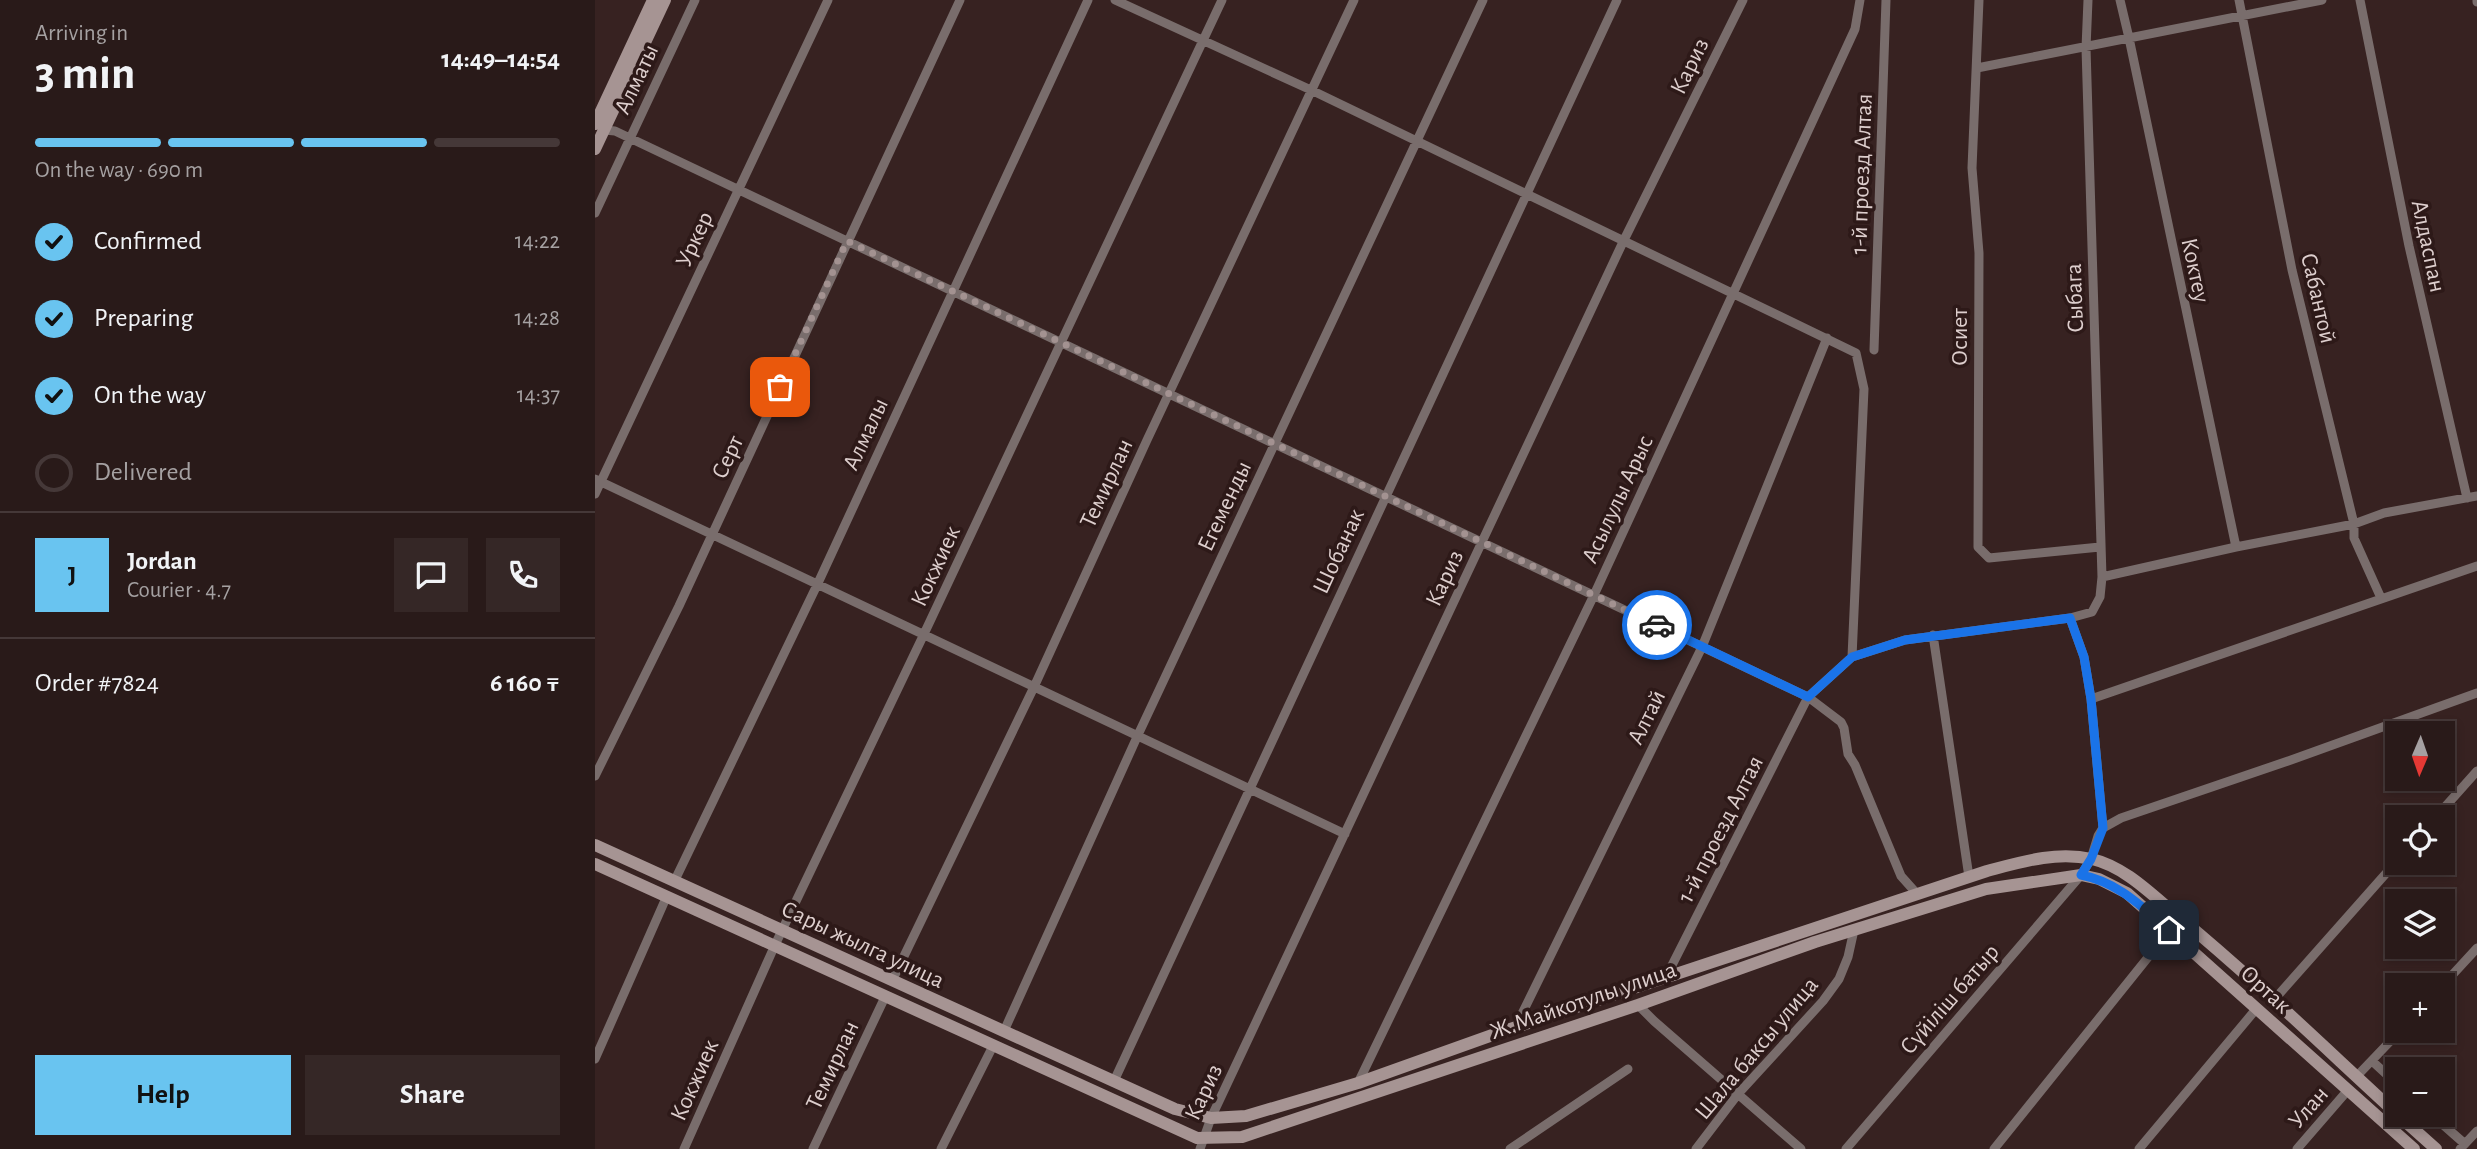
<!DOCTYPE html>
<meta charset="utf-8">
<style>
:root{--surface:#291a19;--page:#352726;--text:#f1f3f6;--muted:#a5a1a2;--line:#453838;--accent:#69c4f0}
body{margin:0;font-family:"Alegreya Sans",sans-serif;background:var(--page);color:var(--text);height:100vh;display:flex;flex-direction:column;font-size:26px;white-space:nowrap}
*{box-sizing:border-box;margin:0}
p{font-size:23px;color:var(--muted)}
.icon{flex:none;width:38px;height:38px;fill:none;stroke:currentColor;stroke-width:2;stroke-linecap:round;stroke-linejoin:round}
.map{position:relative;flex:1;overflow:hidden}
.panel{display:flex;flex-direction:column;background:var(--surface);width:595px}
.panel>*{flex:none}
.needle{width:46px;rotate:182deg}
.fabs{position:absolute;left:1790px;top:721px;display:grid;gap:14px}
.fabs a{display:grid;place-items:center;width:70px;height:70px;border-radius:0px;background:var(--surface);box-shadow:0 4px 10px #0003,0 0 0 2px var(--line);font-size:35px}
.pin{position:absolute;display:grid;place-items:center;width:60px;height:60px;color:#fff;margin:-30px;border-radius:14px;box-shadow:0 4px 10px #0006}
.courier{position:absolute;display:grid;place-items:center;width:70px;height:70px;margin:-35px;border:5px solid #1a73e8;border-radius:50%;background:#fff;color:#222;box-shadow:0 2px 9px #0007}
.headline em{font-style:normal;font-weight:600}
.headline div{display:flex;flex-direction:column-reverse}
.headline{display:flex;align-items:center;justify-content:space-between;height:119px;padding:0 35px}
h1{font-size:46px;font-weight:600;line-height:52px}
.bar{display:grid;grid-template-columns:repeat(4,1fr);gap:10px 7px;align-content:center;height:84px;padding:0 35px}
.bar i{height:9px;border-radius:5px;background:var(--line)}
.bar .active{background:var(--accent)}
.bar p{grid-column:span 4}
.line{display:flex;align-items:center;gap:18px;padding:0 35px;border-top:2px solid var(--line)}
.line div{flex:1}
.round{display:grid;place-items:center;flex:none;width:74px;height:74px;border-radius:0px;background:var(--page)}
ol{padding:0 35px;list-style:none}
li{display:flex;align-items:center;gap:21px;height:77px}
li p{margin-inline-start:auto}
li .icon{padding:7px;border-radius:50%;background:var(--accent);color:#111;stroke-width:4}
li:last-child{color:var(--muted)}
li i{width:38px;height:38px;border:4px solid var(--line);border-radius:50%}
.button{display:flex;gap:14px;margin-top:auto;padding:14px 35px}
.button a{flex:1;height:80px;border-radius:0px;background:var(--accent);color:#111;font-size:28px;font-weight:600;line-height:80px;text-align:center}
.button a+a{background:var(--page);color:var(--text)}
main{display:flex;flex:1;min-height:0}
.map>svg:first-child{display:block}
</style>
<main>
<section class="panel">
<div class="headline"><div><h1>3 min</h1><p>Arriving in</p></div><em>14:49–14:54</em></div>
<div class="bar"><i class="active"></i><i class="active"></i><i class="active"></i><i></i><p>On the way · 690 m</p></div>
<ol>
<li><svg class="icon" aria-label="check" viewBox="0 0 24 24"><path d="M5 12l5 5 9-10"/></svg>Confirmed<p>14:22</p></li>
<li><svg class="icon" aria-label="check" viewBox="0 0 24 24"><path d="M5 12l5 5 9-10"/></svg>Preparing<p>14:28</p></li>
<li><svg class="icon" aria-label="check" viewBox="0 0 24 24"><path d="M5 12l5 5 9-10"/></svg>On the way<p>14:37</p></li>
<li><i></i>Delivered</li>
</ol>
<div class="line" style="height:126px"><b class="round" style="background:var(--accent);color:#111">J</b><div><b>Jordan</b><p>Courier · 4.7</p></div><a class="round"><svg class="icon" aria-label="chat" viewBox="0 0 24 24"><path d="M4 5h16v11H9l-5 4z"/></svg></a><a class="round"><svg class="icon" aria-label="phone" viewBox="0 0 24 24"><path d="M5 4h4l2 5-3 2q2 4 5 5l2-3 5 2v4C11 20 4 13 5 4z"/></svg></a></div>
<div class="line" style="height:91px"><div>Order #7824</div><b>6 160 ₸</b></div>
<div class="button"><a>Help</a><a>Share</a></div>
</section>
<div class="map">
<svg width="1882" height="1149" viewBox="0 0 1882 1149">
<rect width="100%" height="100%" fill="#372221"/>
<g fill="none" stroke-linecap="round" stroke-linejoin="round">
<path stroke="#796d6c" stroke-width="9" d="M520,0L716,90L1261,353L1269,389L1257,657
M1384,0L1377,168L1384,253L1383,547L1394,558L1505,547
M1525,0L1534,38L1641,547
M1644,0L1697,270L1759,524V538L1786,598
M1765,0L1814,246L1872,498
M1882,0V2
M1382,68L1727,0
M9,130L20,131L1213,697L1246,722L1249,728L1253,754L1260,765L1306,876L1323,895
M0,213L100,0
M1279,350L1291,0
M0,479L750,834
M0,494L233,0
M1507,577L1641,547L1759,524L1789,513L1882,496
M1475,618L1489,657L1496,699
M1338,635L1374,877
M0,776L84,606L365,0
M1841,817L1882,771
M1508,828L1496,699L1882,566
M79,882L223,583L493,0
M1070,979L1213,697L1257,657L1310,640L1475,618L1497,612L1505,597L1507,577L1491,48L1493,0
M297,981L439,687L552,440L759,0
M1848,985L1882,948
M1678,1001L1802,861
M1043,1005L1059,1021L1206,1149
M920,1028L1107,647L1232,338
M409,1031L542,737L888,0
M0,1059L71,898
M1777,1061L1802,1084
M1761,1077L1805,1031
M519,1081L1022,0
M763,1083L999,595L1260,29L1265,0
M1837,1115L1870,1144
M89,1149L180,945L329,634L627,0
M218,1149L290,997
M346,1149L398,1046
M605,1149L616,1118L1028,242L1148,0
M915,1149L1033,1069
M1101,1149L1143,1094L1228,1001L1244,979L1253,957L1259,930
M1251,1149L1486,875L1496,859L1503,836L1508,828L1526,818L1696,760L1882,693
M1399,1149L1575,930
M1544,1149L1662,1008
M1702,1149L1753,1090
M1865,1149L1882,1131"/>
<path stroke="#a69493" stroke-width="12" d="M0,124L58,0
M0,149L70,0
M0,845L580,1109L616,1118L651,1116L763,1083L903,1033L1392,871C1426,862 1461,851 1497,859C1531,867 1558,896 1585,918C1660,980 1730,1048 1802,1114
M0,864L602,1138L647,1137L1043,1005L1220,942L1391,889L1486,875L1504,879L1532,893L1819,1149
M1803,1115L1841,1149"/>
</g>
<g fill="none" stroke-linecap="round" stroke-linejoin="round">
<path stroke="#a39291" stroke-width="7" stroke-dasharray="0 12.6" d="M185,387L252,241L1062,625"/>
<path stroke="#1a73e8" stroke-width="9" d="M1062,625L1213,697L1257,657L1310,640L1475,618L1489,657L1496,699L1508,828L1496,859L1486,875C1523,882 1547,907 1574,930"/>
</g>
<g text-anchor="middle" stroke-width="7" stroke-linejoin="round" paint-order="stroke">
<g font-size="24" fill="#ddcecd" stroke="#2d1918">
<text transform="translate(1094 66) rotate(-64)" y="8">Кариз</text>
<text transform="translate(41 79) rotate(-65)" y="8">Алматы</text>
<text transform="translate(1266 174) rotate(-88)" y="8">1-й проезд Алтая</text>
<text transform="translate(99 239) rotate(-65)" y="8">Уркер</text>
<text transform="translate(1834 246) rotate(78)" y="8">Алдаспан</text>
<text transform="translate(1601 270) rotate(78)" y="8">Коктеу</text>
<text transform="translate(1479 298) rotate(-92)" y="8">Сыбага</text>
<text transform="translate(1724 298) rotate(77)" y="8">Сабантой</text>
<text transform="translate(1364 337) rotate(-90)" y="8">Осиет</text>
<text transform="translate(270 434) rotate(-65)" y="8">Алмалы</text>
<text transform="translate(132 457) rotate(-65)" y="8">Серт</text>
<text transform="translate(511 483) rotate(-65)" y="8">Темирлан</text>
<text transform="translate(1022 499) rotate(-65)" y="8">Асылулы Арыс</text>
<text transform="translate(629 506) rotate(-65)" y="8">Егеменды</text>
<text transform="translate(743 551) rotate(-65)" y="8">Шобанак</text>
<text transform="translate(340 566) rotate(-65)" y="8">Кокжиек</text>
<text transform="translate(849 578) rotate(-65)" y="8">Кариз</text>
<text transform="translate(1051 717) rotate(-64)" y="8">Алтай</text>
<text transform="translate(1125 829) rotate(-63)" y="8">1-й проезд Алтая</text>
<text transform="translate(268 944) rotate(25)" y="8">Сары жылга улица</text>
<text transform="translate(1671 989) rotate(42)" y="8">Ортак</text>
<text transform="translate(1354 999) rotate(-49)" y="8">Сүйіліш батыр</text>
<text transform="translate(988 1000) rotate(-19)" y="8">Ж.Майкотулы улица</text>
<text transform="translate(1161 1048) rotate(-50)" y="8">Шала баксы улица</text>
<text transform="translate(237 1065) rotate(-65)" y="8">Темирлан</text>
<text transform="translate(99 1080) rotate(-66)" y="8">Кокжиек</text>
<text transform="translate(608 1092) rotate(-65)" y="8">Кариз</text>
<text transform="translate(1713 1107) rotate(-49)" y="8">Улан</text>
</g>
</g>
</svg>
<div class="fabs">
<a><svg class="needle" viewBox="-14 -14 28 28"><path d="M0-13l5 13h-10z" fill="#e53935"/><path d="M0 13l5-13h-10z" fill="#a5a1a2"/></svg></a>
<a><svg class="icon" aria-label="locate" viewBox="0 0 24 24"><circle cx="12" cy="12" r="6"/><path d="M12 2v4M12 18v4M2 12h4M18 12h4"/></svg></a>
<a><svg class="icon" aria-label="layers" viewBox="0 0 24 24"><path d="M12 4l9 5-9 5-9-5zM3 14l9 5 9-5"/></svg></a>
<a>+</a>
<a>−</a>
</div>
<div class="pin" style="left:185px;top:387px;background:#ea580c"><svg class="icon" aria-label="bag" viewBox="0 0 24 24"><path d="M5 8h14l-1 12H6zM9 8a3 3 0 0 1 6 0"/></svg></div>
<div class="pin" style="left:1574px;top:930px;background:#1f2937"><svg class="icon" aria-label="home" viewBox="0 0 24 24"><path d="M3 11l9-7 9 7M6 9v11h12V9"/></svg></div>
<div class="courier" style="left:1062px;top:625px"><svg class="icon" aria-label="car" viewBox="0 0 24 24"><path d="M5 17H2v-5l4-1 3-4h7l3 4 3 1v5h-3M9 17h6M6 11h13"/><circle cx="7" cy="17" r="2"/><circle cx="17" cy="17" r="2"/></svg></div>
</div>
</main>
